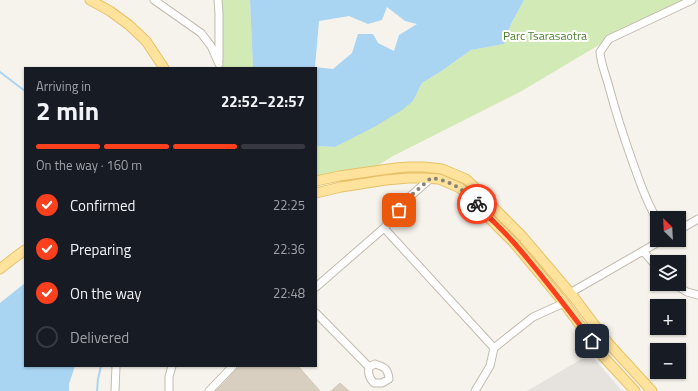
<!DOCTYPE html>
<meta charset="utf-8">
<style>
:root{--surface:#171b24;--page:#242831;--text:#f1f3f6;--muted:#9ea1a6;--line:#363941;--accent:#fc3f1d}
body{margin:0;font-family:"Titillium Web",sans-serif;background:var(--page);color:var(--text);height:100vh;display:flex;flex-direction:column;font-size:15px;white-space:nowrap}
*{box-sizing:border-box;margin:0}
p{font-size:13px;color:var(--muted)}
.icon{flex:none;width:22px;height:22px;fill:none;stroke:currentColor;stroke-width:2;stroke-linecap:round;stroke-linejoin:round}
.map{position:relative;flex:1;overflow:hidden}
.sheet{position:absolute;left:24px;top:67px;width:293px;height:300px;display:flex;flex-direction:column;background:var(--surface);border-radius:0px;box-shadow:0 1px 3px #0004}
.sheet>*{flex:none}
.needle{width:26px;rotate:336deg}
.fabs{position:absolute;left:650px;top:211px;display:grid;gap:8px}
.fabs a{display:grid;place-items:center;width:36px;height:36px;border-radius:0px;background:var(--surface);box-shadow:0 1px 3px #0004;font-size:20px}
.pin{position:absolute;display:grid;place-items:center;width:34px;height:34px;color:#fff;margin:-17px;border-radius:8px;box-shadow:0 2px 6px #0006}
.courier{position:absolute;display:grid;place-items:center;width:40px;height:40px;margin:-20px;border:3px solid #fc3f1d;border-radius:50%;background:#fff;color:#222;box-shadow:0 1px 5px #0007}
.head em{font-style:normal;font-weight:700}
.head div{display:flex;flex-direction:column-reverse}
.head{display:flex;align-items:center;justify-content:space-between;height:68px;padding:0 12px}
h1{font-size:26px;font-weight:700;line-height:30px}
.bar{display:grid;grid-template-columns:repeat(4,1fr);gap:6px 4px;align-content:center;height:48px;padding:0 12px}
.bar i{height:5px;border-radius:3px;background:var(--line)}
.bar .selected{background:var(--accent)}
.bar p{grid-column:span 4}
ol{padding:0 12px;list-style:none}
li{display:flex;align-items:center;gap:12px;height:44px}
li p{margin-inline-start:auto}
li .icon{padding:4px;border-radius:50%;background:var(--accent);color:#fff;stroke-width:4}
li:last-child{color:var(--muted)}
li i{width:22px;height:22px;border:2px solid var(--line);border-radius:50%}
.map>svg:first-child{display:block}
</style>
<div class="map">
<svg width="698" height="391" viewBox="0 0 698 391">
<rect width="100%" height="100%" fill="#f6f3ec"/>
<path fill="#e6e2dd" d="M590,354L622,391H527Z"/>
<path fill="#d2eab5" d="M218,0H250L253,68H219V22Z
M524,0H692L609,39L520,92L393,156L372,169L316,182V146L335,147L413,101L422,83L440,72L471,50L504,44L511,24Z"/>
<path fill="#a9d4f2" fill-rule="evenodd" d="M250,0H524L511,24L504,44L471,50L440,72L422,83L413,101L402,110L376,126L335,147L316,146V68H253ZM387,7L405,21L417,24L399,35L394,51L378,43L373,34H358L352,53L333,69L315,67L319,21L349,16L368,24L382,20Z
M25,283V366H75L69,384V391H0V303Z"/>
<g fill="none" stroke-linecap="round" stroke-linejoin="round">
<path stroke="#a9d4f2" stroke-width="2" d="M0,72L25,91
M97,391L98,379L101,366"/>
</g>
<path fill="#d8cfc1" stroke="#d3c7b4" d="M240,366H298L320,391H216Z
M340,383L349,391H331Z"/>
<g fill="none" stroke-linecap="round" stroke-linejoin="round">
<defs>
<path id="minor" d="M154,0L201,33L211,46L219,64
M218,0L219,13V60
M657,219C646,202 640,182 633,163C624,138 616,113 609,87C606,75 601,65 600,52L609,39L692,0
M384,228L494,348L533,317L564,303
M679,230L698,219
M643,251L657,267
M674,284L687,292L698,295
M316,287L384,228L406,200L431,178
M570,293L662,240
M316,313L369,367
M375,364C385,367 388,369 389,379L382,383H374C369,378 368,374 369,367Z
M115,391L116,366
M169,391V377L172,366
M209,391L233,366
M475,391L490,366L494,348"/>
<path id="major" d="M90,0L110,11L129,25L146,41L164,68
M316,181L339,176L396,168L409,167H424L442,169L466,179L479,191L496,210L522,236L573,296L609,344L652,391
M316,193L341,187L386,180L409,178H423L439,179L460,188L472,198L489,218L514,243L564,303L600,353L635,391
M0,269L14,258L25,250"/>
</defs>
<use href="#minor" stroke="#c2bbae" stroke-width="9"/>
<use href="#major" stroke="#e6c16a" stroke-width="11"/>
<use href="#minor" stroke="#fff" stroke-width="7"/>
<use href="#major" stroke="#ffe39c" stroke-width="9"/>
</g>
<g fill="none" stroke-linecap="round" stroke-linejoin="round">
<path stroke="#878178" stroke-width="4" stroke-dasharray="0 7.2" d="M399,210L406,200L431,178C449,180 465,190 477,204"/>
<path stroke="#fc3f1d" stroke-width="5" d="M477,204C489,218 503,230 515,244C542,275 567,308 592,341"/>
</g>
<g text-anchor="middle" stroke-width="4" stroke-linejoin="round" paint-order="stroke">
<g font-size="12" fill="#4a7f2a" stroke="#fff">
<text x="545" y="40">Parc Tsarasaotra</text>
</g>
</g>
</svg>
<div class="fabs">
<a><svg class="needle" viewBox="-14 -14 28 28"><path d="M0-13l5 13h-10z" fill="#e53935"/><path d="M0 13l5-13h-10z" fill="#9ea1a6"/></svg></a>
<a><svg class="icon" aria-label="layers" viewBox="0 0 24 24"><path d="M12 4l9 5-9 5-9-5zM3 14l9 5 9-5"/></svg></a>
<a>+</a>
<a>−</a>
</div>
<div class="pin" style="left:399px;top:210px;background:#ea580c"><svg class="icon" aria-label="bag" viewBox="0 0 24 24"><path d="M5 8h14l-1 12H6zM9 8a3 3 0 0 1 6 0"/></svg></div>
<div class="pin" style="left:592px;top:341px;background:#1f2937"><svg class="icon" aria-label="home" viewBox="0 0 24 24"><path d="M3 11l9-7 9 7M6 9v11h12V9"/></svg></div>
<div class="courier" style="left:477px;top:204px"><svg class="icon" aria-label="bike" viewBox="0 0 24 24"><circle cx="6" cy="16" r="4"/><circle cx="18" cy="16" r="4"/><path d="M6 16l4-8h5l3 8M10 8l3 8H6M13 5h3"/></svg></div>
<section class="sheet">
<div class="head"><div><h1>2 min</h1><p>Arriving in</p></div><em>22:52–22:57</em></div>
<div class="bar"><i class="selected"></i><i class="selected"></i><i class="selected"></i><i></i><p>On the way · 160 m</p></div>
<ol>
<li><svg class="icon" aria-label="check" viewBox="0 0 24 24"><path d="M5 12l5 5 9-10"/></svg>Confirmed<p>22:25</p></li>
<li><svg class="icon" aria-label="check" viewBox="0 0 24 24"><path d="M5 12l5 5 9-10"/></svg>Preparing<p>22:36</p></li>
<li><svg class="icon" aria-label="check" viewBox="0 0 24 24"><path d="M5 12l5 5 9-10"/></svg>On the way<p>22:48</p></li>
<li><i></i>Delivered</li>
</ol>
</section>
</div>
